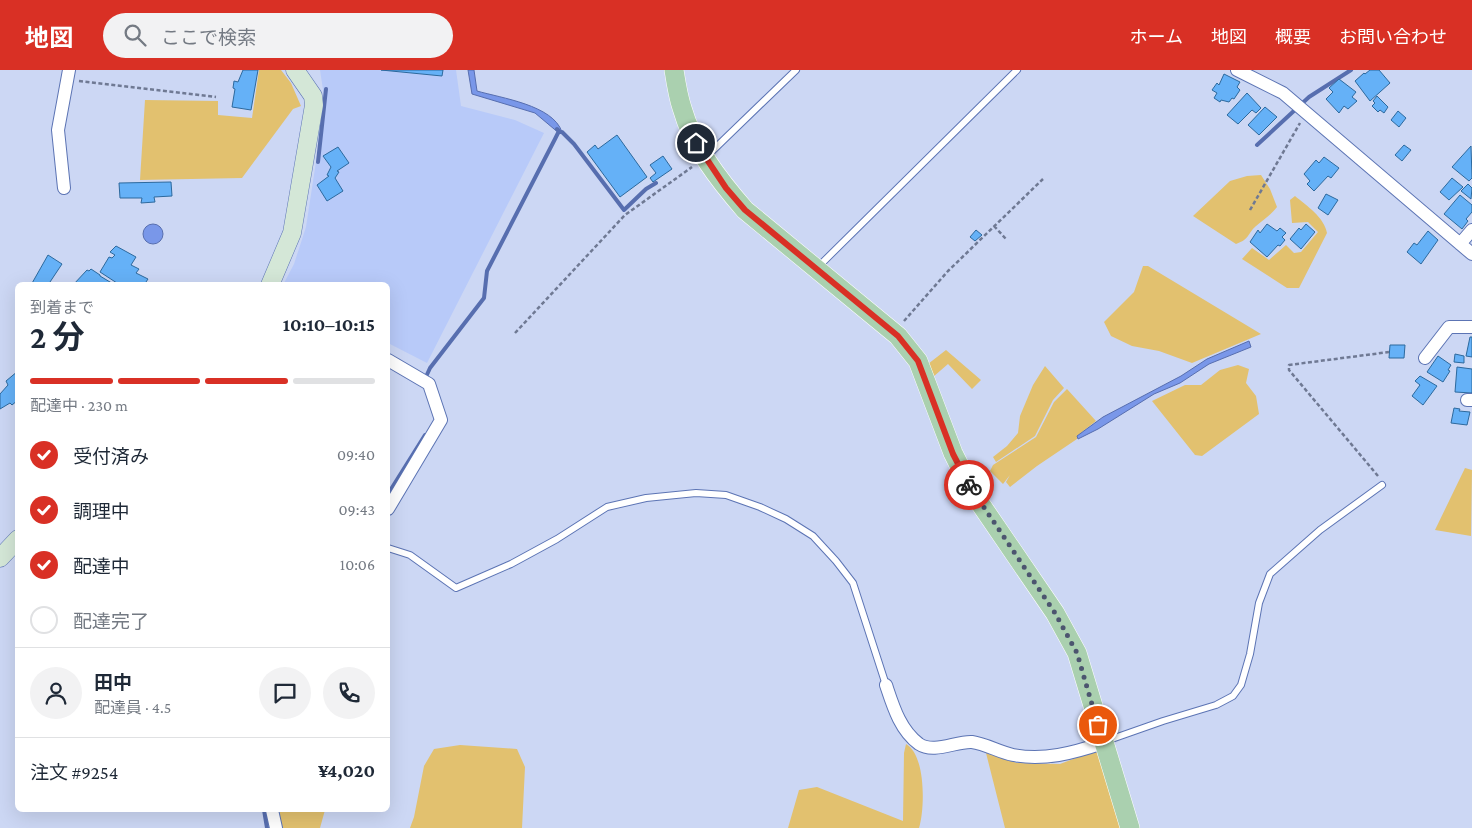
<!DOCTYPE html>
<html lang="ja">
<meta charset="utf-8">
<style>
:root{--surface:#fff;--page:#f2f2f3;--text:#1f2937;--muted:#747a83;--line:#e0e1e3;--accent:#d93025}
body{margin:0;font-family:"Crimson Pro","Noto Sans JP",serif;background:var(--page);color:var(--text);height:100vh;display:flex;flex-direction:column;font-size:19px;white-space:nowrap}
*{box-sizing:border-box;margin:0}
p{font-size:16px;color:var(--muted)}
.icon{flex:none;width:28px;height:28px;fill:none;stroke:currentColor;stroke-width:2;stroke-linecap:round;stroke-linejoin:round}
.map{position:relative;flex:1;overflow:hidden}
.drawer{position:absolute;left:15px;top:212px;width:375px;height:530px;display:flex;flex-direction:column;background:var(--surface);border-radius:8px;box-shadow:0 5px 20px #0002}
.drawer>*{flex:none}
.pin{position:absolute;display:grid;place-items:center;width:42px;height:42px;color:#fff;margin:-21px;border:2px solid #fff;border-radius:50%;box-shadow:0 1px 5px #0007}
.courier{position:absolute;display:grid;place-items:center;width:50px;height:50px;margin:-25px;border:4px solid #d93025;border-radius:50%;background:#fff;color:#222;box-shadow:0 1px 6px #0007}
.headline em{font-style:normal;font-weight:700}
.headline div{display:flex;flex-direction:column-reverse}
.headline{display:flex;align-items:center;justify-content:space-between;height:85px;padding:0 15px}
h1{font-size:32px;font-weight:700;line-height:38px}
.bar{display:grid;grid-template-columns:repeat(4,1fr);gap:8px 5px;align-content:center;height:60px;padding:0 15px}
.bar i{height:6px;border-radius:4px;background:var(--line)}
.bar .active{background:var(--accent)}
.bar p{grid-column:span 4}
.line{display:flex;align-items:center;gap:12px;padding:0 15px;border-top:1px solid var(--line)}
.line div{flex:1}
.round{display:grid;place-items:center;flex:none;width:52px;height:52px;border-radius:26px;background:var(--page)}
ol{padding:0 15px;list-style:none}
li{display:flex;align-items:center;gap:15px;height:55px}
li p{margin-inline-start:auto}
li .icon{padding:5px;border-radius:50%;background:var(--accent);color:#fff;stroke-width:4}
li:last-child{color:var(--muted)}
li i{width:28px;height:28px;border:2px solid var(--line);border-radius:50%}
header{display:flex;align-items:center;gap:30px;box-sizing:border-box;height:70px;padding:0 25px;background:var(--accent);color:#fff}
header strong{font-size:24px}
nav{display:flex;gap:28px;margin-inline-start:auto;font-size:18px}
.search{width:350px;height:45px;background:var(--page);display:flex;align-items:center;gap:12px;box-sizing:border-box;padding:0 18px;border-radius:28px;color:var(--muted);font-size:19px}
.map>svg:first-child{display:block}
</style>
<header>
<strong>地図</strong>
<div class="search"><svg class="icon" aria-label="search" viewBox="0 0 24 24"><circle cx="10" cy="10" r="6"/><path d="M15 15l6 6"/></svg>ここで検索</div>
<nav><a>ホーム</a><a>地図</a><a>概要</a><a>お問い合わせ</a></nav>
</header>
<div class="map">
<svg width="1472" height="758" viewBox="0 0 1472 758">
<rect width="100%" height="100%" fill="#ccd7f4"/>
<path fill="#b8caf9" d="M320,0H456L461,36L515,50L544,63L427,293L388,273V215H283L294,194L306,157L325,33Z"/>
<path fill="#e2c16f" d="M259,0H281L291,13L301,36L293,39L242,108L140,110L145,30L218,31V45L252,48Z
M1261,105L1270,119L1277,137C1271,145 1264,149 1256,156C1247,164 1250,169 1236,174L1193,146L1230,111L1247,106Z
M1295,126C1307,136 1324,147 1327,163L1299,218H1287L1242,189L1252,178L1269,190L1286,175L1294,183L1301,182L1318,162L1308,152L1292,153L1290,130Z
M1143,196H1148L1261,264L1192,293L1159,281L1132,276L1111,266L1104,252L1134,222Z
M946,280L981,310L972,319L948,294L933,307L928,294Z
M1238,295L1249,299L1246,313L1256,326L1259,344L1202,386L1195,385L1152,331L1185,315H1201L1220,300Z
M1045,296L1064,318L1053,330L1035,366L996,392L993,387L1007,376L1018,363L1020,346L1033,315Z
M1067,319L1096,351L1077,366V369L1037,396L1010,417L1006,412L1010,405L1003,414L990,401L993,395L1036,367L1054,332Z
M1465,398L1472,400L1471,466L1435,460Z
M906,674C926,685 925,739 919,758H788L799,720L817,717L903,751L904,683Z
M460,675L517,679L525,697L522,758H410L414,747L424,696L434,679Z
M1097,680L1122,758H1005L986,683L1017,693L1060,694Z
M280,740H325L320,758H282L280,752Z"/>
<path fill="#7997e9" stroke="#576eaf" d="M468,0H474L477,21C501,28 553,35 562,62L560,64L535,43L472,24Z
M143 164a10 10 0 1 1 20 0a10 10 0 1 1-20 0Z
M1249,271L1251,277L1209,294L1180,313L1154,324L1098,359L1078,369L1077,366L1103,347L1181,306L1207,289Z"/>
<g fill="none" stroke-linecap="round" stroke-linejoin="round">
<path stroke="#576eaf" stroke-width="4" d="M562,62L574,74L624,140L646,119L656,113
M1257,75L1309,27L1351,0
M318,92L326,19
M425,309L430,298L484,228L487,201L555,69L559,61L557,59
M388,424L425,365
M264,740L267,758"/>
</g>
<path fill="#65b1f7" stroke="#2d699d" d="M243,0H258L251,40L232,37L235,19L233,18L234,11L238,12Z
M381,0H443L442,6Z
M1370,0H1379L1390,13L1370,31L1355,11L1364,3L1365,4Z
M1224,4L1240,12L1237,17L1240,20L1234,29L1232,28L1229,32L1221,30L1220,32L1214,28L1217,23L1212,20L1217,13L1219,15Z
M1339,9L1356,22L1352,27L1357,31L1348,39L1344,36L1339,43L1326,29L1333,22L1329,18Z
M1247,23L1261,38L1256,43L1252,40L1238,54L1227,45Z
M1377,26L1388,37L1384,43L1380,40L1378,42L1372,36L1375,33L1373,31Z
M1265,37L1277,47L1259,65L1248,55Z
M1398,41L1406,48L1399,57L1391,50Z
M617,65L647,107L620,127L587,82L595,75L598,79Z
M1404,75L1411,80L1402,91L1395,85Z
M1471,76L1472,108L1469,111L1452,97Z
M338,77L349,93L337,101L339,102L335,108L343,121L327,131L317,115L329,106L327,105L331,97L323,86Z
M663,86L672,99L653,112L650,108L656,103L650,95Z
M1324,87L1339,98L1331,108L1328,106L1314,121L1307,114L1310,111L1304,104L1316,90L1319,93Z
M1452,108L1463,117L1449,130L1440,122Z
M171,112L172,126L154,127L155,132L141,133L142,128H120L119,113Z
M1468,114L1472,118L1471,129L1461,121Z
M1326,124L1338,130L1328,145L1318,138Z
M1460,125L1472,135V142L1466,149L1468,151L1462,159L1444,144Z
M1267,154L1277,161L1280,158L1286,163L1282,167L1285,170L1280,176L1278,175L1267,187L1250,172L1258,160L1260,163Z
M1306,154L1315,162L1301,179L1290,169L1299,158L1301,160Z
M976,160L982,165L975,171L970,167Z
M1428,161L1438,170L1421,194L1407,182L1414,173L1417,175Z
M116,176L136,187L131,195L139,199L136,203L148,209L144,215H120L100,202L109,187L112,188L115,185L110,182Z
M48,185L62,194L48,215H31Z
M91,199L100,205V206L115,215H73L87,200L89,201Z
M1470,267H1472V287L1466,286Z
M1390,275H1405L1404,288H1389Z
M1455,284L1464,286V293L1454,292Z
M1438,286L1451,295L1448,300L1450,301L1443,312L1427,302Z
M1457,297L1472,299V323L1455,322Z
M18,301V330L12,335L10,333L0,339V324L8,315L6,311Z
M1420,306L1437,316L1423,335L1412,326L1420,315L1415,311Z
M1454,338L1460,339L1459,341L1470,342L1467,355L1451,353Z"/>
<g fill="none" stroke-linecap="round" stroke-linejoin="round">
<defs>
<path id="lane" d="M707,86L796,0
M817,198L1017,0
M388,478L410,485L456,518L511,494L557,469L607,437L646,428L696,423L726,425L760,437L786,449L813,466L836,491L853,513L886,615
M1106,671L1163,651L1216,635L1233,626L1241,615L1250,584L1259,533L1270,504L1320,460L1382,415"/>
<path id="street" d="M1237,0L1283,23L1472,184
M64,118L58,60L69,0
M1460,174L1472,160
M1425,288L1449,257H1472
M388,290L429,314L441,350L388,439
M1467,330H1472
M886,615C893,636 900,660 919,674C934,684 956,671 972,672C986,674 999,682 1013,685C1044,691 1073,683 1103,673
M272,740L276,758"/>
<path id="secondary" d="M270,215L292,163L314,35L313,26L295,0
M0,488L18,469"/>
<path id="primary" d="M674,0C676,13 678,26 682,38C693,77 719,110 745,140L898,266L918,291L953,383L973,423L1055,543L1077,583L1130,758"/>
</defs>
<use href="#lane" stroke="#5c74b4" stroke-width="8"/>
<use href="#street" stroke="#5c74b4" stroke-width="14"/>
<use href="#secondary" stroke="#5c74b4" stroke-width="19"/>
<use href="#primary" stroke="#fff" stroke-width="20"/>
<path stroke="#6f7993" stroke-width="2.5" stroke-dasharray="4 2.5" stroke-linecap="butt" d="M79,11L216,27
M1250,140L1300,53
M994,156L1006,169
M904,251L948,201L1043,109
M515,263L625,145L692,97
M1378,406L1289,300V295L1389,282"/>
<use href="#lane" stroke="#fff" stroke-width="6"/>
<use href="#street" stroke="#fff" stroke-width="12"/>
<use href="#secondary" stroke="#d4e7d7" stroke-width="18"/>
<use href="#primary" stroke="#aad0af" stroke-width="19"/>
</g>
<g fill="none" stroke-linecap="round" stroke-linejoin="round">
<path stroke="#4c556f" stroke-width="5" stroke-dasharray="0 9" d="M969,415L1055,543L1077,583L1098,655"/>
<path stroke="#d93025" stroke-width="6" d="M696,73L726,118L745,140L898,266L918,291L953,384L969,415"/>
</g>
</svg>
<div class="pin" style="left:1098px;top:655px;background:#ea580c"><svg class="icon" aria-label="bag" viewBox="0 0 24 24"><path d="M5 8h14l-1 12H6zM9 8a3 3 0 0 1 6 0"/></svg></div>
<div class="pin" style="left:696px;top:73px;background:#1f2937"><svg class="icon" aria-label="home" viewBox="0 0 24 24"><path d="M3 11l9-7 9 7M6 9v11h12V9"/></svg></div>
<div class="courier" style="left:969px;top:415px"><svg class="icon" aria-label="bike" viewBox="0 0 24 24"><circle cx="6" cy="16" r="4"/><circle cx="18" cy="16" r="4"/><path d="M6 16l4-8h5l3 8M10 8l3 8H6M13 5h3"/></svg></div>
<section class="drawer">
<div class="headline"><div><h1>2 分</h1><p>到着まで</p></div><em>10:10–10:15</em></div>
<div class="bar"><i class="active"></i><i class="active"></i><i class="active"></i><i></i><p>配達中 · 230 m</p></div>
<ol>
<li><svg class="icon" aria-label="check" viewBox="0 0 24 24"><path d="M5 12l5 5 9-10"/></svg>受付済み<p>09:40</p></li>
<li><svg class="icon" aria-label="check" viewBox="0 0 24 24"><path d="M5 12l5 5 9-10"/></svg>調理中<p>09:43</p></li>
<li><svg class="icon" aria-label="check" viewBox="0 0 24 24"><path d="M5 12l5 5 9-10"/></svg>配達中<p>10:06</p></li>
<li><i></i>配達完了</li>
</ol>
<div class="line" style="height:90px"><a class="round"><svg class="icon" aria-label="person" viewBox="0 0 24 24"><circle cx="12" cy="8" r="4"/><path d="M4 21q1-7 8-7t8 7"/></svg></a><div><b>田中</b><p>配達員 · 4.5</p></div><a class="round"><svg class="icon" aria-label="chat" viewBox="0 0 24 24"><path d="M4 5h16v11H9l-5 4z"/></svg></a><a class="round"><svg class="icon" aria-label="phone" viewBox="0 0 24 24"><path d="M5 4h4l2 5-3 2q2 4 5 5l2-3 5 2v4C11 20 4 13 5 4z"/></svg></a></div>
<div class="line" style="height:65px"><div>注文 #9254</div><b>¥4,020</b></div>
</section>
</div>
